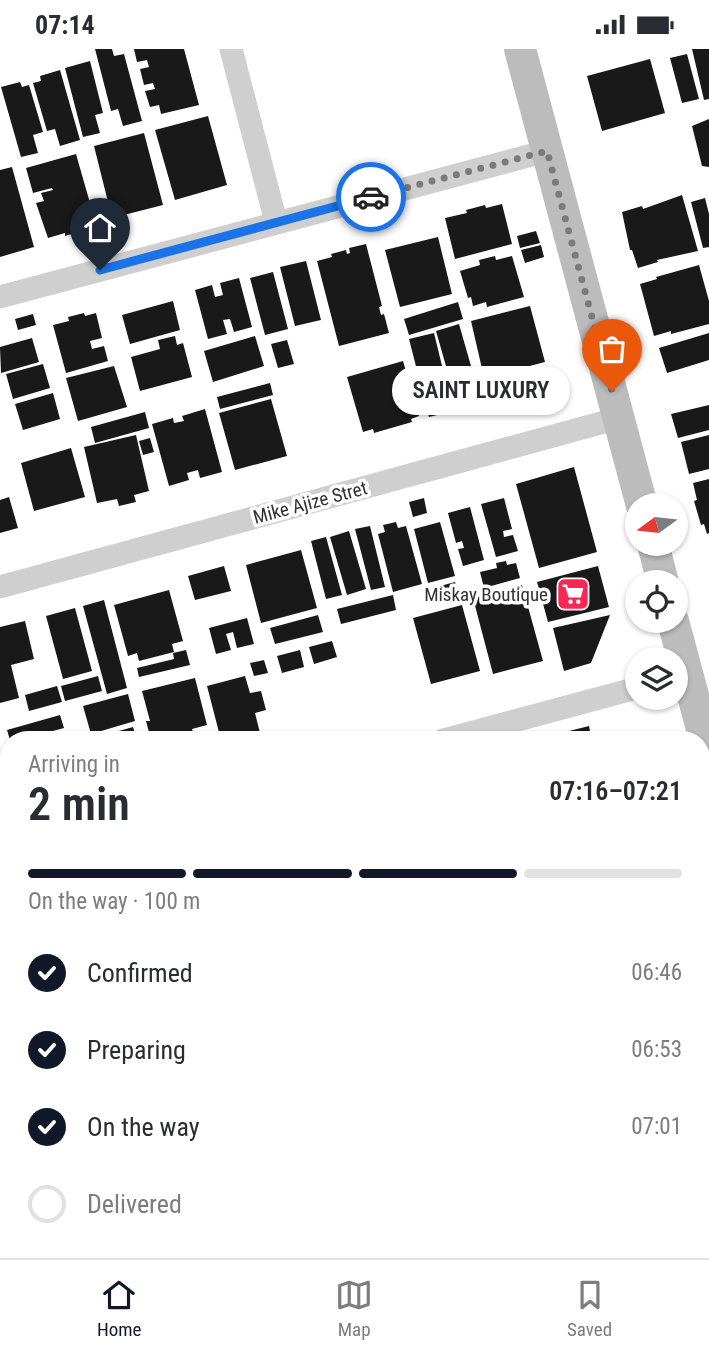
<!DOCTYPE html>
<meta charset="utf-8">
<style>
:root{--surface:#fff;--page:#f2f2f3;--text:#2b2b33;--muted:#7c7c81;--line:#e1e1e2;--accent:#111827}
body{margin:0;font-family:"Roboto Condensed",sans-serif;background:var(--page);color:var(--text);height:100vh;display:flex;flex-direction:column;font-size:26px;white-space:nowrap}
*{box-sizing:border-box;margin:0}
p{font-size:23px;color:var(--muted)}
.icon{flex:none;width:38px;height:38px;fill:none;stroke:currentColor;stroke-width:2;stroke-linecap:round;stroke-linejoin:round}
.map{position:relative;flex:1;overflow:hidden}
.side{position:absolute;left:0px;top:682px;width:710px;height:527px;display:flex;flex-direction:column;background:var(--surface);border-radius:28px 28px 0 0;box-shadow:0 2px 5px #0004}
.side>*{flex:none}
.needle{width:46px;rotate:255deg}
.fabs{position:absolute;left:625px;top:444px;display:grid;gap:14px}
.fabs a{display:grid;place-items:center;width:63px;height:63px;border-radius:50%;background:var(--surface);box-shadow:0 2px 5px #0004;font-size:35px}
.pin{position:absolute;display:grid;place-items:center;width:60px;height:60px;color:#fff;margin:-72px -30px;border-radius:50% 50% 50% 0;rotate:-45deg;box-shadow:0 0 7px #0007}
.pin .icon{rotate:45deg}
.courier{position:absolute;display:grid;place-items:center;width:70px;height:70px;margin:-35px;border:5px solid #1a73e8;border-radius:50%;background:#fff;color:#222;box-shadow:0 2px 9px #0007}
.bubble{position:absolute;height:49px;border-radius:24px;background:var(--surface);box-shadow:0 2px 5px #0004;font-size:23px;font-weight:600;line-height:49px;text-align:center}
.summary em{font-style:normal;font-weight:600}
.summary div{display:flex;flex-direction:column-reverse}
.summary{display:flex;align-items:center;justify-content:space-between;height:119px;padding:0 28px}
h1{font-size:46px;font-weight:600;line-height:52px}
.bar{display:grid;grid-template-columns:repeat(4,1fr);gap:10px 7px;align-content:center;height:84px;padding:0 28px}
.bar i{height:9px;border-radius:5px;background:var(--line)}
.bar .active{background:var(--accent)}
.bar p{grid-column:span 4}
ol{padding:0 28px;list-style:none}
li{display:flex;align-items:center;gap:21px;height:77px}
li p{margin-inline-start:auto}
li .icon{padding:7px;border-radius:50%;background:var(--accent);color:#fff;stroke-width:4}
li:last-child{color:var(--muted)}
li i{width:38px;height:38px;border:4px solid var(--line);border-radius:50%}
.status{display:flex;justify-content:space-between;align-items:center;height:49px;padding:0 35px;background:var(--surface);direction:ltr}
.status svg{height:19px;fill:currentColor}
.tabs{display:flex;justify-content:space-around;align-items:center;height:98px;border-top:2px solid var(--line);background:var(--surface);font-size:19px;color:var(--muted)}
.tabs a{display:grid;justify-items:center;gap:4px}
.tabs .active{color:var(--accent)}
.map>svg:first-child{display:block}
</style>
<div class="status"><b>07:14</b><svg viewBox="0 0 49 12"><path d="M0 12V9h3v3zM5 12V6h3v6zM10 12V3h3v9zM15 12V0h3v12zM26 1h20v11H26zM47 4h2v5h-2z"/></svg></div>
<div class="map">
<svg width="709" height="1209" viewBox="0 0 709 1209">
<rect width="100%" height="100%" fill="#fff"/>
<path fill="#191919" d="M95,0H112L114,7L124,5L142,72L123,77L118,60L111,62Z
M134,0H184L199,56L161,65L159,56L150,58L145,42L155,40L153,34L144,36L140,20L149,18L147,11L137,13Z
M692,0H709V50L704,51Z
M687,5L699,50L682,54L670,9Z
M650,10L665,64L602,82L587,27Z
M90,12L103,64L95,66L100,84L83,88L65,19Z
M60,21L80,91L60,97L55,80L47,82L33,34L41,32L40,27Z
M20,33L22,38L29,36L43,83L33,86L38,104L21,108L1,38Z
M208,67L227,136L175,151L155,81Z
M709,70V118L702,117L692,77Z
M144,84L163,156L112,169L94,97Z
M76,105L98,182L83,186L82,182L65,187V184L48,189L36,154L44,152L41,144L53,141L52,139L33,144L26,119Z
M12,118L34,198L0,208V121Z
M682,146L698,202L657,211L658,213L638,219L632,201H630L622,163L642,157L643,160Z
M705,149L709,165V198L703,199L691,153Z
M502,155L512,195L455,210L445,169L467,164L466,161L485,156L486,159Z
M536,182L540,194L520,199L517,187Z
M438,188L452,245L400,258L385,201Z
M366,195L382,257L379,258L381,266L384,265L389,284L339,297L317,212L332,208L331,205L346,201L347,205L350,204L349,199Z
M541,196L544,208L525,214L521,201Z
M495,207L496,211L512,207L524,248L487,258L486,253L473,257L471,248L468,249L460,222L480,216L479,211Z
M306,212L321,271L295,277L280,218Z
M699,216L709,252V275L671,285V282L654,287L640,235L657,230L656,228Z
M273,223L288,280L265,286L250,229Z
M239,229L252,278L234,283L230,270L223,271L227,285L208,290L195,241L212,236L215,248L223,246L220,234Z
M173,252L180,281L130,295L122,266Z
M458,253L463,270L409,286L404,270Z
M530,257L545,313L518,320L524,341L489,350L471,272Z
M84,264L85,267L96,264L102,289L90,292L92,300L104,297L108,312L66,324L53,276L69,272L68,268Z
M33,265L36,276L18,281L15,270Z
M459,275L481,352L458,359L436,282Z
M434,284L453,362L429,368L409,290Z
M709,284V311L667,324L659,299Z
M175,287L177,296L183,294L192,328L140,342L131,308L160,300L158,291Z
M255,287L264,317L213,333L204,302Z
M32,289L39,313L1,324L0,298Z
M287,291L294,315L278,319L271,295Z
M403,312L419,367L411,370L412,373L374,384L373,380L363,383L347,328Z
M43,315L50,339L13,350L6,325Z
M114,317L127,358L78,372L66,329Z
M270,334L273,346L220,360L217,348Z
M53,344L60,370L23,381L15,355Z
M271,350L287,407L235,421L219,364Z
M709,356V381L678,389L671,365Z
M205,360L222,423L200,429L198,421L187,424L189,431L169,437L152,375L173,369L174,374L184,372L182,367Z
M145,363L149,379L95,394L91,378Z
M136,386L149,442L134,446L136,453L119,457L117,450L97,454L84,398Z
M709,386V420L689,425L681,393Z
M150,389L154,403L143,406L139,392Z
M71,399L85,448L34,462L21,414Z
M574,418L597,503L539,519L516,435Z
M709,430V484L707,485L704,475L701,476L694,452L697,451L693,434Z
M9,448L18,479L0,484V451Z
M424,449L427,464L413,468L409,453Z
M504,449L512,480L503,482L504,488L513,486L518,502L496,508L481,455Z
M470,458L484,511L463,517L458,500L464,499L462,492L456,494L448,464Z
M396,473L398,479L406,477L422,535L393,543L378,485L385,483L383,476Z
M440,473L455,527L428,534L414,480Z
M370,477L385,538L371,541L355,480Z
M349,482L366,540L347,546L330,488Z
M326,488L342,546L326,550L311,492Z
M301,501L317,559L261,574L246,516Z
M506,512L507,516L516,514L520,529L484,539L480,523L497,519L496,514Z
M224,517L231,542L195,551L188,527Z
M598,517L609,558L548,573L537,533Z
M455,533L457,539L451,541L453,546L459,544L460,547L433,554L429,540Z
M522,536L543,612L493,625L473,549Z
M169,541L183,592L172,595L174,603L139,612L137,604L128,607L114,556Z
M393,546L396,561L341,575L337,560Z
M104,551L127,639L107,645L83,557Z
M462,556L480,622L431,635L413,569Z
M75,559L92,622L63,630L46,567Z
M318,566L323,583L275,595L270,579Z
M610,566L591,614L564,622L553,579Z
M247,569L254,595L237,599L233,583L226,585L231,601L216,605L209,579Z
M25,572L34,610L11,616L19,649L0,654V578Z
M332,592L337,608L314,615L309,598Z
M186,601L190,616L139,628L137,619L174,610L173,604Z
M300,601L304,618L282,624L277,607Z
M264,611L268,624L254,627L250,614Z
M98,627L102,642L65,652L61,637Z
M245,627L250,644L261,642L266,661L255,664L260,684L232,691H221L207,637Z
M195,629L207,676L192,680L195,688L209,684L211,691H151L146,672H150L142,642Z
M57,637L62,653L29,662L25,646Z
M128,645L135,672L91,685L83,657Z
M60,666L64,679L19,691H10L7,681Z
M589,677L590,682L586,683L588,691H571L569,682Z
M133,678L137,691H95L94,689Z
M0,724L9,754V757L0,759Z
M705,878L709,895V923L702,924V879Z
M9,939V955L0,957V941Z
M705,952L709,966V1000L702,1002V953Z
M9,976V1020L5,1021L0,1003V981L1,978Z
M709,1015V1042L702,1044V1017Z
M709,1055V1080L702,1082V1056Z
M709,1083V1151L702,1153V1085Z
M9,1120V1150H8L0,1123Z
M0,1172L8,1203L0,1205Z
M46,1200H77L79,1209H24L23,1207Z
M90,1200H149L151,1209H92Z
M168,1200H214L216,1209H170Z
M228,1200H277L279,1209H230Z
M327,1200H367L365,1209H324Z
M390,1200H443L445,1209H404L403,1205L392,1208Z
M453,1200H473L474,1205L456,1209Z
M612,1200H669L671,1209H615Z
M677,1200H698L700,1209H679Z
M520,1201L522,1209H491V1208Z"/>
<g fill="none" stroke-linecap="round" stroke-linejoin="round">
<path stroke="#cfcfcf" stroke-width="23" d="M231,0L276,173
M0,248L547,102
M0,538L619,369
M443,691L637,639
M0,813L9,810
M0,1071L9,1069
M572,1200L575,1209"/>
<path stroke="#bcbcbc" stroke-width="32" d="M520,0L642,457
M653,495L663,534
M673,572L709,706"/>
</g>
<g fill="none" stroke-linecap="round" stroke-linejoin="round">
<path stroke="#7a7a7a" stroke-width="7" stroke-dasharray="0 12.6" d="M371,148L547,102L612,342"/>
<path stroke="#1a73e8" stroke-width="9" d="M100,221L371,148"/>
</g>
<defs>
<symbol id="supermarket-square" viewBox="-11 -11 22 22"><rect x="-9" y="-9" width="18" height="18" rx="4" fill="#f52856" stroke="#fff"/><path d="M-6-5.5h2.5l.6 2H6L4.5 2H-2.5L-4.4-4H-6ZM-1.5 3.2a1.3 1.3 0 1 0 .1 0ZM3 3.2a1.3 1.3 0 1 0 .1 0Z" fill="#fff"/></symbol>
</defs>
<g fill-rule="evenodd">
<use href="#supermarket-square" x="554" y="526" width="38" height="38"/>
</g>
<g text-anchor="middle" stroke-width="7" stroke-linejoin="round" paint-order="stroke">
<g font-size="19" fill="#323232" stroke="#fff">
<text transform="translate(310 453) rotate(-15)" y="7">Mike Ajize Stret</text>
</g>
<g font-size="19" fill="#323232" stroke="#fff" text-anchor="end">
<text x="548" y="552">Miskay Boutique</text>
</g>
</g>
</svg>
<div class="fabs">
<a><svg class="needle" viewBox="-14 -14 28 28"><path d="M0-13l5 13h-10z" fill="#e53935"/><path d="M0 13l5-13h-10z" fill="#7c7c81"/></svg></a>
<a><svg class="icon" aria-label="locate" viewBox="0 0 24 24"><circle cx="12" cy="12" r="6"/><path d="M12 2v4M12 18v4M2 12h4M18 12h4"/></svg></a>
<a><svg class="icon" aria-label="layers" viewBox="0 0 24 24"><path d="M12 4l9 5-9 5-9-5zM3 14l9 5 9-5"/></svg></a>
</div>
<div class="pin" style="left:612px;top:342px;background:#ea580c"><svg class="icon" aria-label="bag" viewBox="0 0 24 24"><path d="M5 8h14l-1 12H6zM9 8a3 3 0 0 1 6 0"/></svg></div>
<div class="pin" style="left:100px;top:221px;background:#1f2937"><svg class="icon" aria-label="home" viewBox="0 0 24 24"><path d="M3 11l9-7 9 7M6 9v11h12V9"/></svg></div>
<div class="courier" style="left:371px;top:148px"><svg class="icon" aria-label="car" viewBox="0 0 24 24"><path d="M5 17H2v-5l4-1 3-4h7l3 4 3 1v5h-3M9 17h6M6 11h13"/><circle cx="7" cy="17" r="2"/><circle cx="17" cy="17" r="2"/></svg></div>
<div class="bubble" style="left:392px;top:317px;width:178px">SAINT LUXURY</div>
<section class="side">
<div class="summary"><div><h1>2 min</h1><p>Arriving in</p></div><em>07:16–07:21</em></div>
<div class="bar"><i class="active"></i><i class="active"></i><i class="active"></i><i></i><p>On the way · 100 m</p></div>
<ol>
<li><svg class="icon" aria-label="check" viewBox="0 0 24 24"><path d="M5 12l5 5 9-10"/></svg>Confirmed<p>06:46</p></li>
<li><svg class="icon" aria-label="check" viewBox="0 0 24 24"><path d="M5 12l5 5 9-10"/></svg>Preparing<p>06:53</p></li>
<li><svg class="icon" aria-label="check" viewBox="0 0 24 24"><path d="M5 12l5 5 9-10"/></svg>On the way<p>07:01</p></li>
<li><i></i>Delivered</li>
</ol>
</section>
</div>
<nav class="tabs">
<a class="active"><svg class="icon" aria-label="home" viewBox="0 0 24 24"><path d="M3 11l9-7 9 7M6 9v11h12V9"/></svg>Home</a>
<a><svg class="icon" aria-label="map" viewBox="0 0 24 24"><path d="M3 6l6-2 6 2 6-2v14l-6 2-6-2-6 2zM9 4v14M15 6v14"/></svg>Map</a>
<a><svg class="icon" aria-label="saved" viewBox="0 0 24 24"><path d="M7 4h10v16l-5-4-5 4z"/></svg>Saved</a>
</nav>
